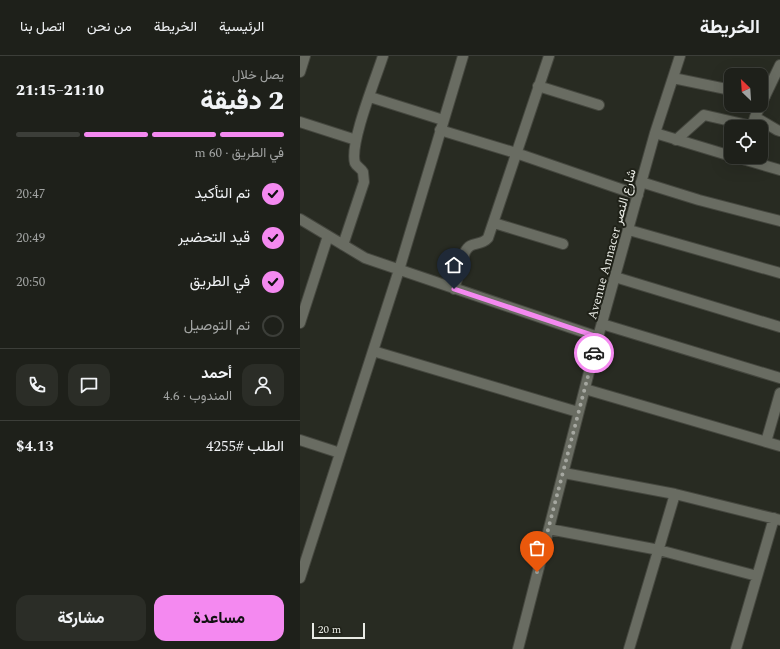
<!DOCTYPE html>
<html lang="ar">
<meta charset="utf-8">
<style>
:root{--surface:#1e201a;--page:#2b2d27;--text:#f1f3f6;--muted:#a1a3a2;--line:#3c3e39;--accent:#f489f0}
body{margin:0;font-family:Spectral,Vazirmatn,serif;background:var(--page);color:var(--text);direction:rtl;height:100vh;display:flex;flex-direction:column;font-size:15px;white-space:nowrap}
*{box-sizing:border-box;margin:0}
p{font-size:13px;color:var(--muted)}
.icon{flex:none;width:22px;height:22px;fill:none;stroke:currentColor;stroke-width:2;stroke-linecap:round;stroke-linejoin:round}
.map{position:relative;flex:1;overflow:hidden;direction:ltr}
.sheet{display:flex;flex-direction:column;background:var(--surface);width:300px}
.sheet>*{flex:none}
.needle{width:26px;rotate:335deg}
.controls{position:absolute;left:424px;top:12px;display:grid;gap:8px}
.controls a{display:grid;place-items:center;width:44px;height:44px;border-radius:8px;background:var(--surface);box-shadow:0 4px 16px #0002,0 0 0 1px var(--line);font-size:20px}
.scale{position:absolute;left:12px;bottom:10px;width:53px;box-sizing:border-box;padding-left:4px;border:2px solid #e8eae4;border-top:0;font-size:11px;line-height:14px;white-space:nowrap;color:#e8eae4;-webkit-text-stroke:3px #1f2118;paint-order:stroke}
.pin{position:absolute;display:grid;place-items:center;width:34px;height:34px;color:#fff;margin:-41px -17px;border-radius:50% 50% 50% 0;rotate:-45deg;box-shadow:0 0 4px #0007}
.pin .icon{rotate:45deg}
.courier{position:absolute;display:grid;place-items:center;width:40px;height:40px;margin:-20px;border:3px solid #f489f0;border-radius:50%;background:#fff;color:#222;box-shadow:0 1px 5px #0007}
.head em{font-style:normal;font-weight:800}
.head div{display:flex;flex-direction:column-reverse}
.head{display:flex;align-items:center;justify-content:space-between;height:68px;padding:0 16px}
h1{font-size:26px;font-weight:800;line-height:30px}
.bar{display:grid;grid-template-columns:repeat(4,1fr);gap:6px 4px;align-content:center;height:48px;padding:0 16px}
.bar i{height:5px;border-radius:3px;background:var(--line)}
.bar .current{background:var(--accent)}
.bar p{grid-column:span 4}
.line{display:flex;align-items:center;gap:10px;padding:0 16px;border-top:1px solid var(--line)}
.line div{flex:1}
.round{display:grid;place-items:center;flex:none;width:42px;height:42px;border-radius:12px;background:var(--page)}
ol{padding:0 16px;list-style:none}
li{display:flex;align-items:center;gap:12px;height:44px}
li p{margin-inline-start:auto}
li .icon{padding:4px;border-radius:50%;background:var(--accent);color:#111;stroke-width:4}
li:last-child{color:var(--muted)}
li i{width:22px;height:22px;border:2px solid var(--line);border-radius:50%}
.action{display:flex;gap:8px;margin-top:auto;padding:8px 16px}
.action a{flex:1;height:46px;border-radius:12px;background:var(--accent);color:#111;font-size:16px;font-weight:800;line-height:46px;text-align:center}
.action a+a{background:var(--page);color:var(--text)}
header{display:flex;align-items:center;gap:24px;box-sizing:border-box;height:56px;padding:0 20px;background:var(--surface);border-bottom:1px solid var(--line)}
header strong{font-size:19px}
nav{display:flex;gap:22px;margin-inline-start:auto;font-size:14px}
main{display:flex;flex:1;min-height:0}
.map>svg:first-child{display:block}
</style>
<header>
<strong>الخريطة</strong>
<nav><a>الرئيسية</a><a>الخريطة</a><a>من نحن</a><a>اتصل بنا</a></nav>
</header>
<main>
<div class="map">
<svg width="480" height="593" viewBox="0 0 480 593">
<rect width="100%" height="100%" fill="#282b22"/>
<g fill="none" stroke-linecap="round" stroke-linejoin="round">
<defs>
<path id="pedestrian" d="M455,61L477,74L480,75
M452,71L455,61L480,9
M376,84L404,59L452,70
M285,333L480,390
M466,386L480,337"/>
<path id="minor" d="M0,16L5,0
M373,22L431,34
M238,30L299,49
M461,40H465
M70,41L143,64
M0,66L56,84
M140,74L216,97L338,139
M355,77L431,100
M436,101L480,114
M341,126L399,144L480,165
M0,163L65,202L298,281
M194,167L263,188
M329,174L480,217
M43,189L64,126L63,116C61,112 57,111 55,107C49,88 76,22 83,0
M315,221L480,271
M154,233L165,196C171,184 180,191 188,182L249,0
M0,267L28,180
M302,268L480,322
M73,295L278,356
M0,384L40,397
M264,417L375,438L480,464
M249,473L359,494L457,520
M0,522L99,214L163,0
M218,593L298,281L355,77L380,0
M329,593L375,438
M436,593L474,462"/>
</defs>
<use href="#pedestrian" stroke="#45473f" stroke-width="12"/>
<use href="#minor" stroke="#45473f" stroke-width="12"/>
<use href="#pedestrian" stroke="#696c62" stroke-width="10"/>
<use href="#minor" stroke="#696c62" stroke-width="10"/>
</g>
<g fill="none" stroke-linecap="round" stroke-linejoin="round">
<path stroke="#a5a7a0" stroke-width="4" stroke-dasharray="0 7.2" d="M237,516L294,297"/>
<path stroke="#f489f0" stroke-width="5" d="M154,233L298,281L294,297"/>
</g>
<g text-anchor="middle" stroke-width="4" stroke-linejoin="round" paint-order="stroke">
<g font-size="13" fill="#e8eae4" stroke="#1f2118">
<text transform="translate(311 188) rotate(-75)" y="5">Avenue Annacer شارع النصر</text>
</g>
</g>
</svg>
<div class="controls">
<a><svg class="needle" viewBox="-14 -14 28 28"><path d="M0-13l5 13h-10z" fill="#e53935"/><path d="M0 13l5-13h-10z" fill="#a1a3a2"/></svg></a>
<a><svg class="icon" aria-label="locate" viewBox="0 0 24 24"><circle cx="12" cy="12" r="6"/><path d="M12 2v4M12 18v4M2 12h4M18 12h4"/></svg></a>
</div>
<div class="scale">20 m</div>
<div class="pin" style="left:237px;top:516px;background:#ea580c"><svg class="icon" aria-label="bag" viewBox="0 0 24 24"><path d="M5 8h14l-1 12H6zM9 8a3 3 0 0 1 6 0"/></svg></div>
<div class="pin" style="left:154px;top:233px;background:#1f2937"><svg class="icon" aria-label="home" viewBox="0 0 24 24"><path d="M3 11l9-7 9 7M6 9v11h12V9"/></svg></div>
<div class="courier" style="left:294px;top:297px"><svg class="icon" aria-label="car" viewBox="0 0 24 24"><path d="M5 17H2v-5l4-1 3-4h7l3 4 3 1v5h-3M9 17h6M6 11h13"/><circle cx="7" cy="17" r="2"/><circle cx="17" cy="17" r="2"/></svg></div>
</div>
<section class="sheet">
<div class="head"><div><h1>2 دقيقة</h1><p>يصل خلال</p></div><em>21:10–21:15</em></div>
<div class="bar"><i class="current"></i><i class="current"></i><i class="current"></i><i></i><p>في الطريق · 60 m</p></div>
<ol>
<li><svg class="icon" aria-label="check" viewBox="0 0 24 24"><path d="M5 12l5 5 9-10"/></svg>تم التأكيد<p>20:47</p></li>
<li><svg class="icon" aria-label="check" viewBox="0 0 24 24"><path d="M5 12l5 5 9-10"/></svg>قيد التحضير<p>20:49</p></li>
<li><svg class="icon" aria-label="check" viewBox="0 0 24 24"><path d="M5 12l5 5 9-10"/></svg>في الطريق<p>20:50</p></li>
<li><i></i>تم التوصيل</li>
</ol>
<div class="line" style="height:72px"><a class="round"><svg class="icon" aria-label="person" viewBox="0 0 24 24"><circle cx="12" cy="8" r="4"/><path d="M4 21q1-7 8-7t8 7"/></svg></a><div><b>أحمد</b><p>المندوب · 4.6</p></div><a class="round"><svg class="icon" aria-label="chat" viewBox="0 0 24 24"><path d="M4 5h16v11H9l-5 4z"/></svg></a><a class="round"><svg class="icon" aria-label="phone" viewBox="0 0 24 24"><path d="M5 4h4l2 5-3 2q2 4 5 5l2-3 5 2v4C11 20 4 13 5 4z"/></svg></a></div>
<div class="line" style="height:52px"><div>الطلب #4255</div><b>$4.13</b></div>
<div class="action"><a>مساعدة</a><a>مشاركة</a></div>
</section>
</main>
